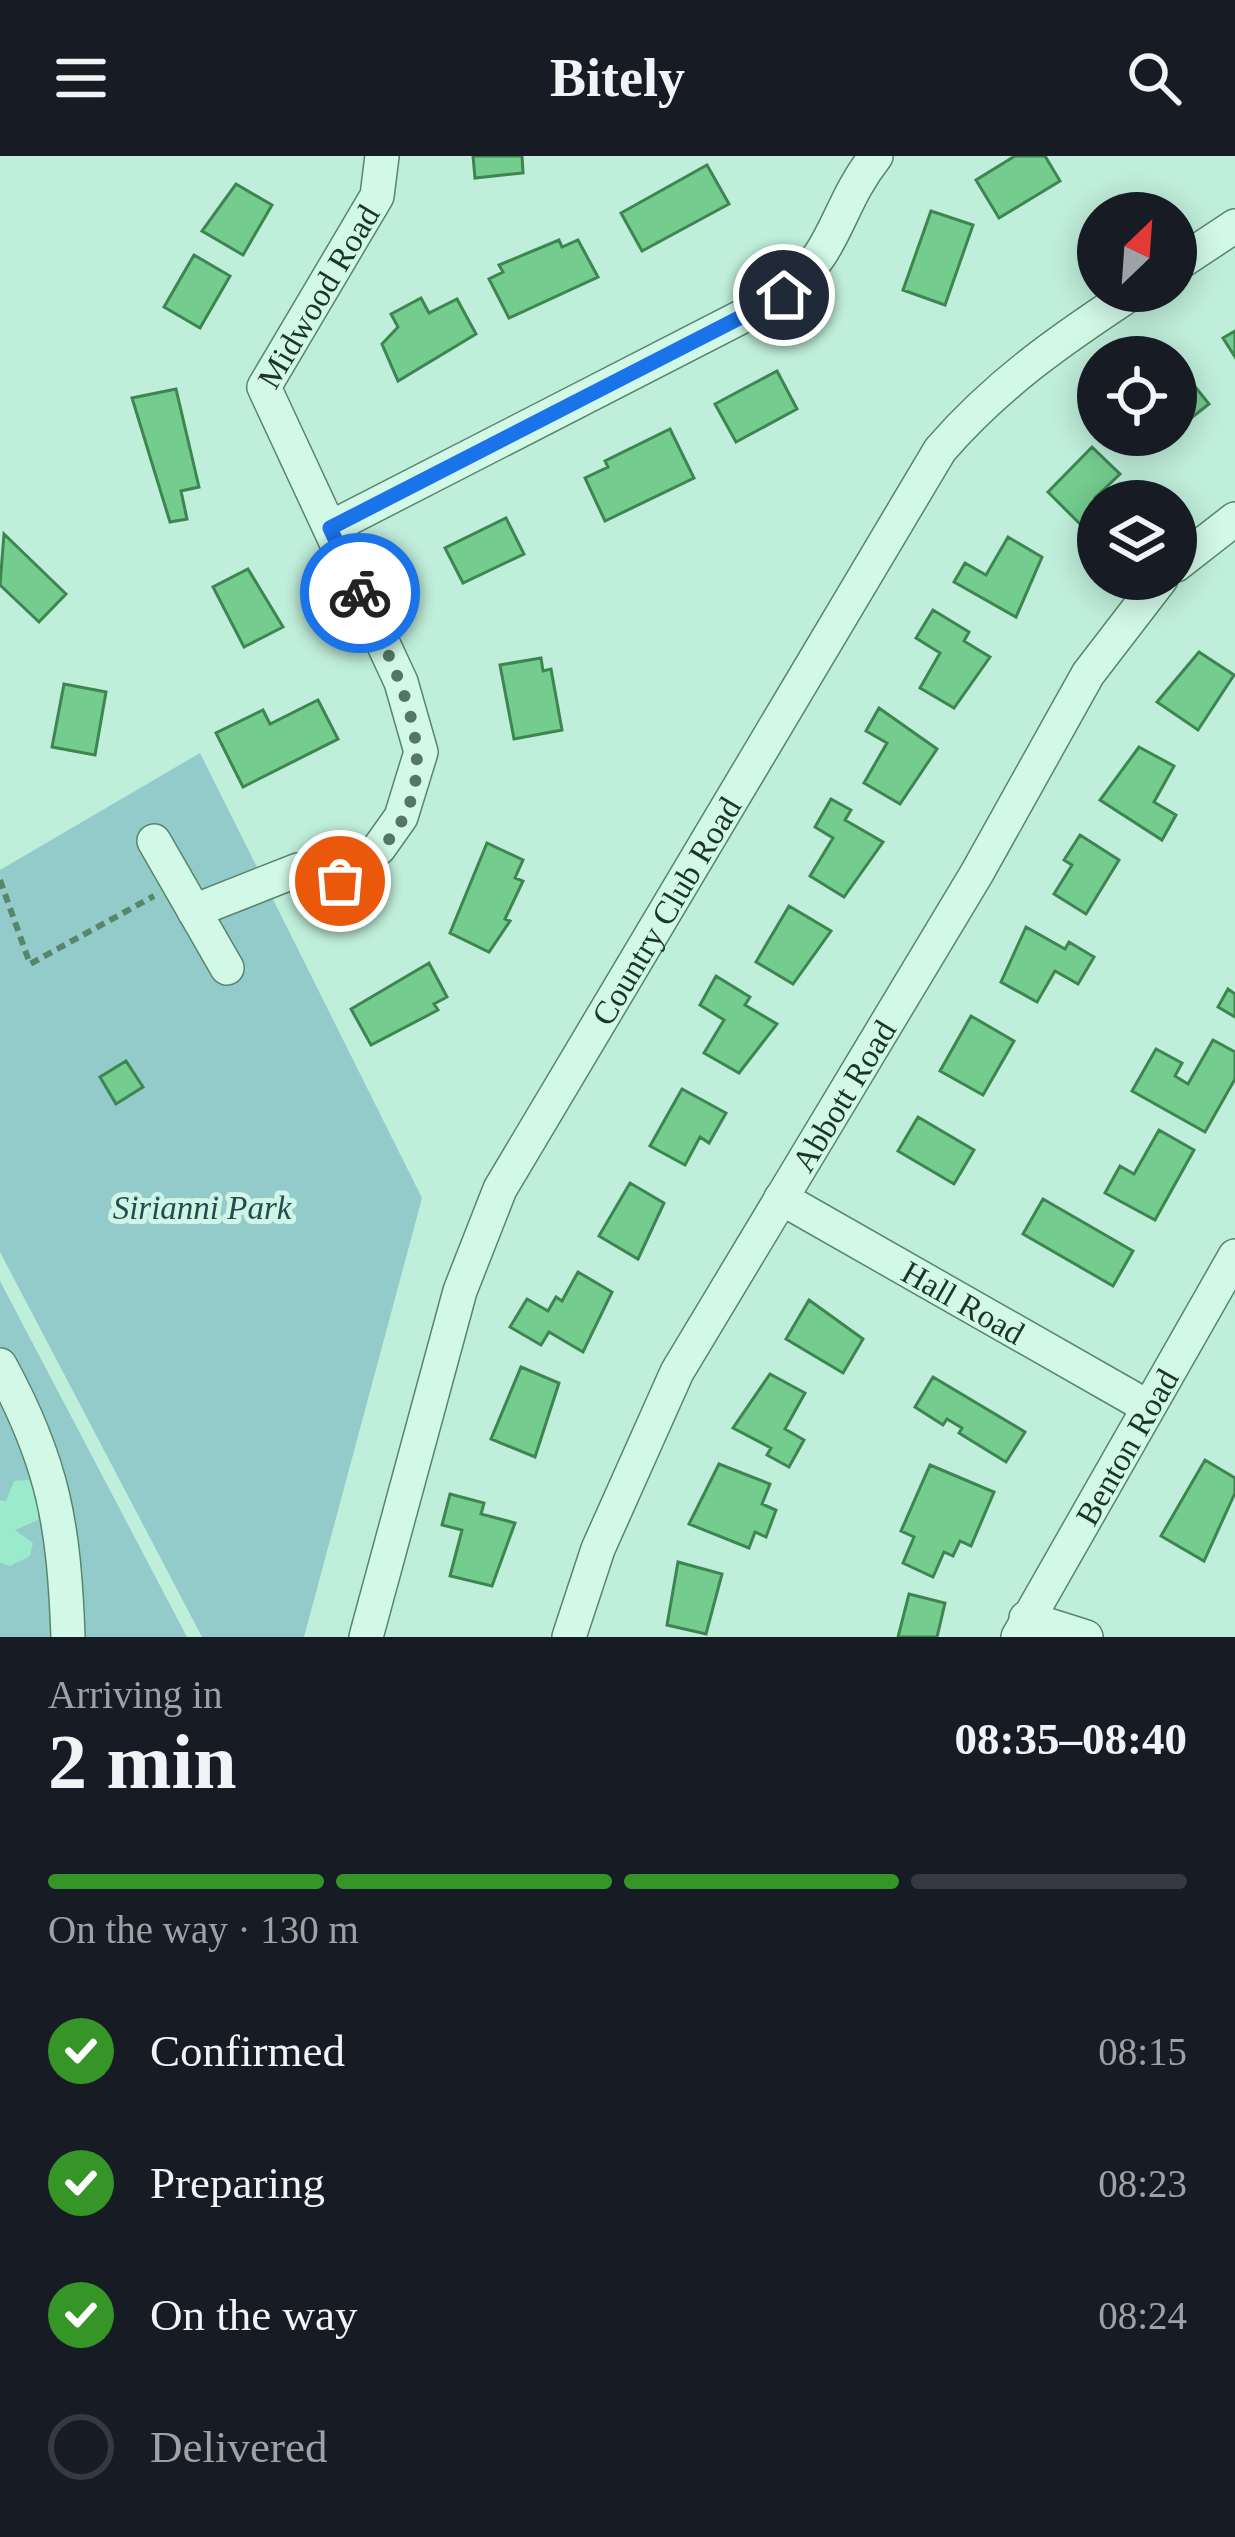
<!DOCTYPE html>
<meta charset="utf-8">
<style>
:root{--surface:#171b24;--page:#20242c;--text:#f1f3f6;--muted:#9ea1a6;--line:#363941;--accent:#369527}
body{margin:0;font-family:"Times New Roman",serif;background:var(--page);color:var(--text);height:100vh;display:flex;flex-direction:column;font-size:45px;white-space:nowrap}
*{box-sizing:border-box;margin:0}
p{font-size:39px;color:var(--muted)}
.icon{flex:none;width:66px;height:66px;fill:none;stroke:currentColor;stroke-width:2;stroke-linecap:round;stroke-linejoin:round}
.map{position:relative;height:1481px;overflow:hidden}
.side{display:flex;flex-direction:column;background:var(--surface);flex:1}
.side>*{flex:none}
.needle{width:78px;rotate:25deg}
.fabs{position:absolute;left:1077px;top:36px;display:grid;gap:24px}
.fabs a{display:grid;place-items:center;width:120px;height:120px;border-radius:50%;background:var(--surface);box-shadow:0 6px 30px #0003;font-size:60px}
.pin{position:absolute;display:grid;place-items:center;width:102px;height:102px;color:#fff;margin:-51px;border:6px solid #fff;border-radius:50%;box-shadow:0 3px 12px #0007}
.courier{position:absolute;display:grid;place-items:center;width:120px;height:120px;margin:-60px;border:9px solid #1a73e8;border-radius:50%;background:#fff;color:#222;box-shadow:0 3px 15px #0007}
.headline em{font-style:normal;font-weight:700}
.headline div{display:flex;flex-direction:column-reverse}
.headline{display:flex;align-items:center;justify-content:space-between;height:204px;padding:0 48px}
h1{font-size:78px;font-weight:700;line-height:90px}
.bar{display:grid;grid-template-columns:repeat(4,1fr);gap:18px 12px;align-content:center;height:144px;padding:0 48px}
.bar i{height:15px;border-radius:9px;background:var(--line)}
.bar .on{background:var(--accent)}
.bar p{grid-column:span 4}
ol{padding:0 48px;list-style:none}
li{display:flex;align-items:center;gap:36px;height:132px}
li p{margin-inline-start:auto}
li .icon{padding:12px;border-radius:50%;background:var(--accent);color:#fff;stroke-width:4}
li:last-child{color:var(--muted)}
li i{width:66px;height:66px;border:6px solid var(--line);border-radius:50%}
header{display:flex;justify-content:space-between;align-items:center;height:156px;padding:0 48px;background:var(--surface);font-size:54px;font-weight:700}
.map>svg:first-child{display:block}
</style>
<header><svg class="icon" aria-label="menu" viewBox="0 0 24 24"><path d="M4 6h16M4 12h16M4 18h16"/></svg>Bitely<svg class="icon" aria-label="search" viewBox="0 0 24 24"><circle cx="10" cy="10" r="6"/><path d="M15 15l6 6"/></svg></header>
<div class="map">
<svg width="1235" height="1481" viewBox="0 0 1235 1481">
<rect width="100%" height="100%" fill="#bfeeda"/>
<path fill="#93cbcb" d="M200,597L422,1042L304,1481H202L0,1096V714Z
M0,1125L187,1481H0Z"/>
<path fill="#9beacb" d="M28,1324L38,1335V1364L15,1374L33,1387L30,1400L10,1410L0,1407V1344L6,1345L14,1325Z"/>
<path fill="#74cc8e" stroke="#3d8551" stroke-width="3" d="M473,0H522L523,17L475,22Z
M1015,0H1045L1060,25L999,62L976,24Z
M707,9L729,48L642,95L621,57Z
M236,28L272,49L243,99L202,75Z
M931,55L973,69L945,149L903,134Z
M559,84L562,91L578,84L598,121L509,162L489,123L503,116L499,109Z
M194,99L230,120L200,172L164,151Z
M421,142L429,157L457,143L476,178L398,225L382,188L398,171L391,158Z
M1235,175V201L1223,182Z
M777,215L797,253L736,286L715,248Z
M1184,217L1209,248L1176,274V223Z
M176,233L199,331L181,335L187,363L170,366L132,242Z
M670,273L694,322L605,365L585,322L608,311L605,305Z
M1092,291L1120,318L1095,342L1098,352L1081,369L1048,336Z
M506,362L524,398L463,427L445,392Z
M4,378L66,438L39,466L0,429Z
M1008,381L1042,401L1016,461L954,426L965,407L986,419Z
M248,413L283,471L244,491L213,431Z
M933,454L969,476L964,485L990,501L954,552L920,532L940,497L916,482Z
M1199,496L1234,519L1198,574L1157,546Z
M541,502L543,515L551,513L562,574L514,583L500,509Z
M64,528L106,536L95,599L52,591Z
M318,544L338,583L243,631L216,577L263,554L270,568Z
M879,552L937,593L900,648L864,627L887,587L866,575Z
M1139,591L1174,610L1154,646L1176,659L1162,684L1100,644Z
M831,643L851,654L845,664L883,686L844,741L810,720L833,682L815,671Z
M1080,679L1119,704L1086,758L1054,738L1072,709L1064,704Z
M487,687L523,704L515,722L523,725L505,763L510,765L489,796L450,777Z
M789,750L831,775L793,828L756,806Z
M1026,771L1065,793L1069,786L1094,801L1078,828L1055,815L1037,846L1001,826Z
M429,807L447,841L434,848L438,854L371,889L351,853Z
M716,820L750,841L745,849L777,868L739,917L704,897L724,864L700,849Z
M1228,833L1235,838V861L1218,851Z
M971,860L1014,885L983,939L940,915Z
M1213,884L1235,896V923L1205,976L1132,935L1156,893L1182,907L1175,920L1188,928Z
M126,905L143,931L116,948L100,921Z
M682,933L726,957L709,987L700,981L685,1009L650,990Z
M918,961L974,994L954,1028L898,995Z
M1159,974L1194,994L1155,1064L1105,1037L1120,1010L1134,1018Z
M630,1027L664,1047L638,1103L599,1080Z
M1043,1043L1133,1095L1113,1130L1023,1078Z
M578,1116L612,1136L583,1196L549,1176L541,1189L510,1171L527,1143L548,1155L556,1141L562,1145Z
M809,1144L863,1183L843,1217L786,1183Z
M521,1211L559,1227L535,1301L491,1283Z
M770,1218L805,1237L785,1273L804,1284L789,1311L767,1299L771,1292L733,1272Z
M933,1221L1025,1276L1006,1306L959,1277L962,1272L947,1263L943,1269L915,1251Z
M1205,1304L1235,1322V1337L1204,1405L1161,1380Z
M719,1308L770,1328L762,1348L776,1354L766,1381L755,1376L749,1392L689,1368Z
M930,1309L994,1336L971,1390L960,1385L953,1400L944,1396L933,1421L903,1407L914,1381L901,1375Z
M450,1338L484,1347L481,1358L515,1367L492,1430L450,1420L462,1374L442,1369Z
M678,1406L722,1418L706,1478L667,1469Z
M909,1438L945,1447L937,1481H898Z"/>
<g fill="none" stroke-linecap="round" stroke-linejoin="round">
<defs>
<g id="minor">
<path d="M1176,109L1235,70"/>
<path d="M330,372L784,139C840,91 835,52 876,0"/>
<path d="M1176,409L1235,363"/>
<path d="M154,685L227,812"/>
<path id="s1" d="M194,755L298,714L340,725L379,692L401,661L421,596L401,526L264,231L377,40L382,0"/>
<path id="s2" d="M781,1042L1148,1251"/>
<path d="M0,1209C54,1308 64,1370 68,1481"/>
<path d="M1026,1462L1086,1481"/>
<path id="s3" d="M366,1481L460,1135L500,1033L940,294C998,227 1062,183 1135,135"/>
<path id="s4" d="M569,1481L598,1393L677,1216L977,717L1088,518L1161,423"/>
<path id="s5" d="M1018,1481L1235,1100"/>
</g>
</defs>
<use href="#minor" stroke="#57866a" stroke-width="36"/>
<path stroke="#57866a" stroke-width="6" stroke-dasharray="9 6" stroke-linecap="butt" d="M0,724L30,808L154,740"/>
<use href="#minor" stroke="#d2f9e8" stroke-width="33"/>
</g>
<g fill="none" stroke-linecap="round" stroke-linejoin="round">
<path stroke="#557664" stroke-width="12" stroke-dasharray="0 21.6" d="M340,725C468,645 408,541 360,437"/>
<path stroke="#1a73e8" stroke-width="15" d="M360,437L330,372L784,139"/>
</g>
<g text-anchor="middle" stroke-width="10" stroke-linejoin="round" paint-order="stroke">
<g font-size="33" fill="#1c3625" stroke="#cef5e5">
<text dy="12" stroke="none"><textPath href="#s1" startOffset="816">Midwood Road</textPath></text>
<text dy="12" stroke="none"><textPath href="#s3" startOffset="792">Country Club Road</textPath></text>
<text dy="12" stroke="none"><textPath href="#s4" startOffset="609">Abbott Road</textPath></text>
<text dy="12" stroke="none"><textPath href="#s2" startOffset="210">Hall Road</textPath></text>
<text dy="12" stroke="none"><textPath href="#s5" startOffset="219">Benton Road</textPath></text>
</g>
<g font-size="33" font-style="italic" fill="#224c52" stroke="#cef5e5">
<text x="202" y="1063">Sirianni Park</text>
</g>
</g>
</svg>
<div class="fabs">
<a><svg class="needle" viewBox="-14 -14 28 28"><path d="M0-13l5 13h-10z" fill="#e53935"/><path d="M0 13l5-13h-10z" fill="#9ea1a6"/></svg></a>
<a><svg class="icon" aria-label="locate" viewBox="0 0 24 24"><circle cx="12" cy="12" r="6"/><path d="M12 2v4M12 18v4M2 12h4M18 12h4"/></svg></a>
<a><svg class="icon" aria-label="layers" viewBox="0 0 24 24"><path d="M12 4l9 5-9 5-9-5zM3 14l9 5 9-5"/></svg></a>
</div>
<div class="pin" style="left:340px;top:725px;background:#ea580c"><svg class="icon" aria-label="bag" viewBox="0 0 24 24"><path d="M5 8h14l-1 12H6zM9 8a3 3 0 0 1 6 0"/></svg></div>
<div class="pin" style="left:784px;top:139px;background:#1f2937"><svg class="icon" aria-label="home" viewBox="0 0 24 24"><path d="M3 11l9-7 9 7M6 9v11h12V9"/></svg></div>
<div class="courier" style="left:360px;top:437px"><svg class="icon" aria-label="bike" viewBox="0 0 24 24"><circle cx="6" cy="16" r="4"/><circle cx="18" cy="16" r="4"/><path d="M6 16l4-8h5l3 8M10 8l3 8H6M13 5h3"/></svg></div>
</div>
<section class="side">
<div class="headline"><div><h1>2 min</h1><p>Arriving in</p></div><em>08:35–08:40</em></div>
<div class="bar"><i class="on"></i><i class="on"></i><i class="on"></i><i></i><p>On the way · 130 m</p></div>
<ol>
<li><svg class="icon" aria-label="check" viewBox="0 0 24 24"><path d="M5 12l5 5 9-10"/></svg>Confirmed<p>08:15</p></li>
<li><svg class="icon" aria-label="check" viewBox="0 0 24 24"><path d="M5 12l5 5 9-10"/></svg>Preparing<p>08:23</p></li>
<li><svg class="icon" aria-label="check" viewBox="0 0 24 24"><path d="M5 12l5 5 9-10"/></svg>On the way<p>08:24</p></li>
<li><i></i>Delivered</li>
</ol>
</section>
